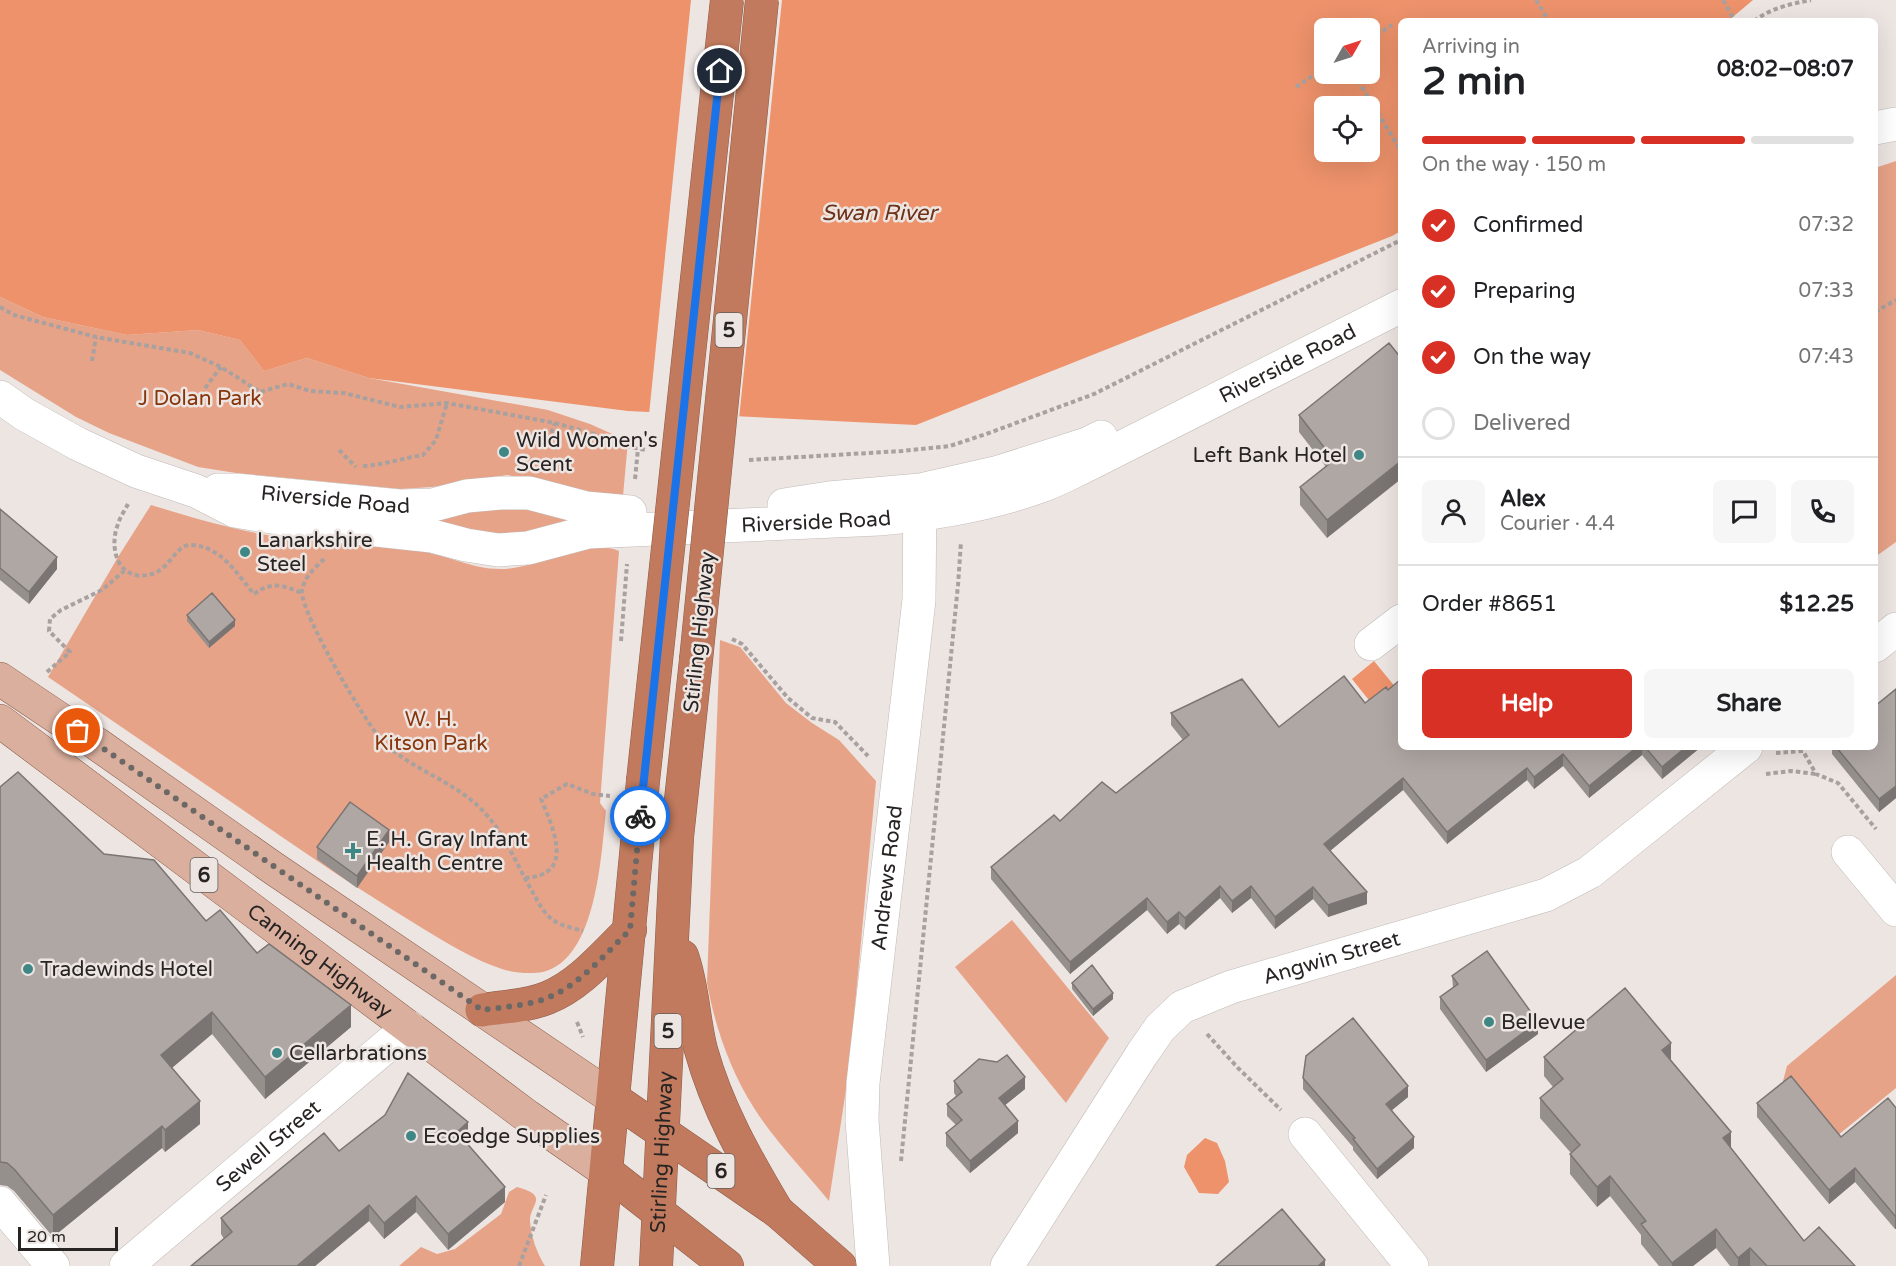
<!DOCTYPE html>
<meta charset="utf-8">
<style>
:root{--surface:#fff;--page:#f6f6f6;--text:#202124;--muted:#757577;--line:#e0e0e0;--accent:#d93025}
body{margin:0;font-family:"Varela Round",sans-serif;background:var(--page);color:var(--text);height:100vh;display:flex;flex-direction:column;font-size:22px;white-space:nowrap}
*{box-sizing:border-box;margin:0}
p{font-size:20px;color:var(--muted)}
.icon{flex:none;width:33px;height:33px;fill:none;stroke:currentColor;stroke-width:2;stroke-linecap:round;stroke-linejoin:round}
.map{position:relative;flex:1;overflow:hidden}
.sheet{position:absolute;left:1398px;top:18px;width:480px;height:732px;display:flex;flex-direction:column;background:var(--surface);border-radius:9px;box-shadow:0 6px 24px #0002}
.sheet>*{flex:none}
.needle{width:39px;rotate:51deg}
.buttons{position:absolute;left:1314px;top:18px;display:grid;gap:12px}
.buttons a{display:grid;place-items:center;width:66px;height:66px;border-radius:9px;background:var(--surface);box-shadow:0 6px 24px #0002;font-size:30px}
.scale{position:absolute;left:18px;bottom:15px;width:100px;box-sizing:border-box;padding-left:6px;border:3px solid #272423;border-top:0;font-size:16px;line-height:21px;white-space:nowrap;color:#272423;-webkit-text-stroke:4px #ede5e2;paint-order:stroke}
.pin{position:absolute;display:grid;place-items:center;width:51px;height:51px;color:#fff;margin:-26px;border:3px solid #fff;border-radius:50%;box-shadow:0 2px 6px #0007}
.courier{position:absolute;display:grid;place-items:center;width:60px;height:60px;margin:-30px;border:4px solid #1a73e8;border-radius:50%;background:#fff;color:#222;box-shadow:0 2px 8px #0007}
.head em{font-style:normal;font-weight:700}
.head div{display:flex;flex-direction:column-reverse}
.head{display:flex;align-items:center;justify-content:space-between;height:102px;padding:0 24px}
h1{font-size:39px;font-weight:700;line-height:45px}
.bar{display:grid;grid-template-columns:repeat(4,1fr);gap:9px 6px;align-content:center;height:72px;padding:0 24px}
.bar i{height:8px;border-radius:4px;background:var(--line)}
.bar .current{background:var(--accent)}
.bar p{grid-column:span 4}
.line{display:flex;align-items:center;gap:15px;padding:0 24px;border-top:2px solid var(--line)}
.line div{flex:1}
.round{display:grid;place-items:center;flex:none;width:63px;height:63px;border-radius:9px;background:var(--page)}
ol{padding:0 24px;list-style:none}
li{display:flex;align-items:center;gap:18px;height:66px}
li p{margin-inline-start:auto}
li .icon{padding:6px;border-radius:50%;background:var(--accent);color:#fff;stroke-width:4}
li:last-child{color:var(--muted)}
li i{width:33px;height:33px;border:3px solid var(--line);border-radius:50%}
.cta{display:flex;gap:12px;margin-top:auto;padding:12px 24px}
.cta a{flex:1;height:69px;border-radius:9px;background:var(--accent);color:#fff;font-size:24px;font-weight:700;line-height:69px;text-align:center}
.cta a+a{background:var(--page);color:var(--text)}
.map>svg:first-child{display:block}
</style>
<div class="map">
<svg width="1896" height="1266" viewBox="0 0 1896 1266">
<rect width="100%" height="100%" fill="#ede5e2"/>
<path fill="#e7a388" d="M1896,161V542L1875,557V168Z
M0,297L43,317L127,335L198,330L240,340L264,371L307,358L369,378L548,410L590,424L628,441L623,496L590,493L549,482L507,475L432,487L400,489L236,473L198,467L109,433L76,417L0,370Z
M491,501L578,518L507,541L416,515Z
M151,505C187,516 224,527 261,534C313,544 367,543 420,551C447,555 472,569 500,569C537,570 587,536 619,551L600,803L606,811C601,855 597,959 543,972C531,974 514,973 502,969C474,960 447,943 422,928C383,904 345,880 307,854C221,795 135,736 48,677L118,557Z
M720,640L740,647L786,703L812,723L839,740L876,781L849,1070L829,1201C804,1170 775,1141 754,1108C730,1070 715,1027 707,983Z
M1012,920L1109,1038L1066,1103L955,967Z
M1896,975V1088L1832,1140L1783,1081L1787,1066Z
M517,1187C551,1196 529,1205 530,1221C531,1237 537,1253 545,1266H399L421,1247L437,1254L455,1249L501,1214L509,1192Z"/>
<path fill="#ed926b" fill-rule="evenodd" d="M0,0H1753L1728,21H1401V231L1392,236L916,425L628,411L369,378L307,358L264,371L240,340L198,330L127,335L43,317L0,297ZM1324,28H1370V74H1324ZM1324,106H1370V152H1324Z
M1374,661L1401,694L1372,704L1352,679Z
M1205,1138L1217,1143L1225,1161L1229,1182L1218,1194L1199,1193L1184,1167L1187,1155Z"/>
<path fill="#ede5e2" d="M691,0H782L739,419L649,415Z"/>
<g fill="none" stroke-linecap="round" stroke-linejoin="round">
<defs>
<g id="minor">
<path d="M1875,128L1896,124"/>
<path id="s1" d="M0,397L24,414L78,444L136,471L196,491L235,511L302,522L432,536L466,545L498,550L528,548L588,532L879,519C934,514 989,505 1041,486C1058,480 1074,471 1091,463L1401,306"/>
<path id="s2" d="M218,490H236L400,506L433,505L467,496L500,493H529L586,508L630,512"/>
<path d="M784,505L829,498L920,490L999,472L1087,444L1101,437"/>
<path d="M1371,644L1401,621"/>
<path d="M1875,646L1896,629"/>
<path d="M1848,852L1896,910"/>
<path d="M1305,1134L1412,1266"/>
<path d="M0,1203L53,1266"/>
<path id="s3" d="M126,1266L409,1027"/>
<path id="s4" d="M873,1266L862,1120L863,1083L919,600L920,495"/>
<path id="s5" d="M1007,1266L1142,1054L1160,1028L1182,1007L1231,987L1546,895L1590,872L1746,747"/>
</g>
<g id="major">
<path d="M0,679L97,744L273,868L614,1099"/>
<path id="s6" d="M0,721L527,1116L607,1172"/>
</g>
<g id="highway">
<path d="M682,956C693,987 693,1019 701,1050C717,1108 746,1159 777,1211"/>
<path d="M482,1010C502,1007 527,1006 547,998C580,985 605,954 630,930"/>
<path d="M614,1099L777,1211L840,1266"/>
<path d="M607,1172L727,1266"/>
<path d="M597,1266L643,781"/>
<path id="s7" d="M656,1266L677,837L696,660"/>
</g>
</defs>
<use href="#minor" stroke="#c1bab7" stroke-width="34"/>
<use href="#major" stroke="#8b5c49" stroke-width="34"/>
<use href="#highway" stroke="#8b5c49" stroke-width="34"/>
<path stroke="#a8a19f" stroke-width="4" stroke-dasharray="4.5 3" stroke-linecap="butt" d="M1536,0L1549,21
M1723,0L1735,21
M1754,21C1771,8 1790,4 1811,0
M1370,39L1392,25
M1354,74L1401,151
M1296,87L1324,68
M0,307L14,315L96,337L190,353L221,367L260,392L288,384L310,391L344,393L400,407L447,403L555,423L594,434L614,444L646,450
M1875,312L1896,300
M92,361L96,337
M205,388L221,367
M546,447L555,423
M339,450L356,467
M749,460L902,451L950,446L989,433L1094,394L1401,240
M363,466C383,465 403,458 423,455L436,440L447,403
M635,479L638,449
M128,504C125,510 120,517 118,524C108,550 119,583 152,574C170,569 176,544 191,545C221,546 237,574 254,594C272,581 282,585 302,593
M324,559C315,568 303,578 302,592C301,613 367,726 384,743C414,771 457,782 485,813C505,835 517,865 532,891C537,900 543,913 553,920C561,926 573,928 583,931
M732,639L742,644L788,698L812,718L835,722L868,756
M621,641L627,564
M47,672L70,652L49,631L50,619L61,610L102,590L124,571
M1776,753L1803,751L1816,774L1838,783L1876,829
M1766,774L1791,771L1816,774
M525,878C576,875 553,828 541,799L567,784L593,794L610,796
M577,1022L583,1037
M1207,1034L1238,1068L1281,1110
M901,1161L958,585L961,542
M519,1266L546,1195"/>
<use href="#minor" stroke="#fff" stroke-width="33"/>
<use href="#major" stroke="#daaf9e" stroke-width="33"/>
<use href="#highway" stroke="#c17a5d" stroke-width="33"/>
<defs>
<path id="highway-bridge" d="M696,660L762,0
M643,781L727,0"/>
</defs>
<use href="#highway-bridge" stroke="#8b5c49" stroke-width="34" stroke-linecap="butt"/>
<use href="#highway-bridge" stroke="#c17a5d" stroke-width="33"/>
</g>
<path fill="#96908d" d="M1389,343L1327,538L1300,505V487L1326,467L1299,432V415Z
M0,509L57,569L29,604L0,580Z
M187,615L235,626L209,648L187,621Z
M1896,689V798L1879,812L1832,754V747H1875Z
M1171,713L1279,727L1401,747H1701L1662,779L1642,755L1589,798L1563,766L1534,789L1527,780L1447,844L1403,790L1330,851L1367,904L1328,917L1313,899L1275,929L1251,898L1232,913L1220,898L1185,930L1179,924L1167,934L1147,910L1070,974L991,879V867L1060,821L1116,793L1183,740L1171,725Z
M0,787L257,953L351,1027L265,1099L212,1034L172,1068L200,1124L165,1152L162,1148L53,1237L14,1191L7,1186L0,1185Z
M389,842L357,888L317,859V847Z
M1452,976L1538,1034L1486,1072L1440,1009V997L1453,988Z
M1072,983L1113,999L1093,1016L1072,989Z
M1544,1057L1671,1060L1731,1148L1804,1241L1855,1266H1730L1716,1248L1693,1266H1659L1641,1244V1235L1610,1196L1597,1207L1570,1174V1154L1571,1153L1540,1118V1098L1553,1087L1544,1076Z
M1303,1078L1408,1097L1392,1110L1414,1148L1377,1179L1353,1150V1147L1303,1089Z
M954,1081L1025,1089L1005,1105L1018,1133L970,1173L946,1146V1133L956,1125L947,1116V1104L956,1096L954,1093Z
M1757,1103L1841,1137L1896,1108V1229H1895L1855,1182L1829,1204L1757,1117Z
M468,1138L464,1141L505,1202L448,1250L416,1212L384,1239L369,1221L315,1266H191L224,1239L221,1234V1218L339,1151Z"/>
<path fill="#7a7573" d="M1401,461V479L1327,538V520Z
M57,557V569L29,604V592Z
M235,620V626L209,648V642Z
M1637,747H1642V755L1589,798V786Z
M1686,747H1701L1662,779V767Z
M1563,754V766L1534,789V777Z
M1527,768V780L1447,844V832Z
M1403,778V790L1324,856V844Z
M1896,786V798L1879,812V799Z
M389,830V842L357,888V876Z
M1220,886V898L1185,930V918Z
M1251,886V898L1232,913V901Z
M1313,887V899L1275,929V917Z
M1367,892V904L1328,917V905Z
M1147,898V910L1070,974V962Z
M1179,912V924L1167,934V922Z
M1113,993V999L1093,1016V1009Z
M351,1005V1027L265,1099V1077Z
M212,1012V1034L161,1077V1055Z
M1538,1022V1034L1486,1072V1060Z
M1671,1043V1062L1662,1050Z
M1025,1077V1089L999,1110V1098Z
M1408,1086V1097L1386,1115V1104Z
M200,1101V1124L165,1152V1130Z
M1018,1121V1133L970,1173V1161Z
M468,1122V1138L457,1148V1132Z
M162,1126V1148L53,1237V1215Z
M1731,1132V1151L1723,1138Z
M1414,1137V1148L1377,1179V1169Z
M1855,1168V1182L1829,1204V1190Z
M1610,1176V1196L1597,1207V1187Z
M505,1187V1202L448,1250V1234Z
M416,1196V1212L384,1239V1223Z
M369,1205V1221L315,1266H297Z
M1896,1215V1229H1895V1216Z
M1716,1229V1248L1693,1266H1672V1263Z
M1750,1248V1266H1738V1258Z
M1325,1260V1266H1318Z"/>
<path fill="#afa7a4" stroke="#7a7573" stroke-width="1.5" d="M1389,343L1401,358V461L1327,520L1300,487L1334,460L1299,415Z
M0,509L57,557L29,592L0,568Z
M212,593L235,620L209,642L187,615Z
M1344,676L1365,703L1386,687L1388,690L1401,679V747H1637L1589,786L1563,754L1534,777L1527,768L1447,832L1403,778L1324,844L1367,892L1328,905L1313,887L1275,917L1251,886L1232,901L1220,886L1185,918L1179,912L1167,922L1147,898L1070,962L991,867L1054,815L1060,821L1102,782L1116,793L1189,735L1171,713L1242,679L1279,727Z
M1896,689V786L1879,799L1836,747H1875V706Z
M1645,747H1686L1662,767Z
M18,772L104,854L154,860L206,921L220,910L257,953L269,944L351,1005L265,1077L212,1012L161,1055L200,1101L165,1130L162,1126L53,1215L14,1169L7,1163L0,1162V787Z
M350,802L389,830L357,876L317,847Z
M1487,951L1538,1022L1486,1060L1440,997L1458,984L1452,976Z
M1092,965L1113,993L1093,1009L1072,983Z
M1625,988L1671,1043L1662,1050L1731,1132L1723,1138L1804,1241L1819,1227L1855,1266H1767L1750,1248L1738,1258L1716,1229L1672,1263L1641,1224L1646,1221L1610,1176L1597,1187L1570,1154L1580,1145L1540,1098L1563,1079L1544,1057Z
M1353,1018L1408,1086L1386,1104L1414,1137L1377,1169L1353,1139L1355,1138L1303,1078L1306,1056Z
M1007,1055L1025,1077L999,1098L1018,1121L970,1161L946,1133L962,1120L947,1104L962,1092L954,1081L979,1059L997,1062Z
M408,1073L468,1122L457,1132L505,1187L448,1234L416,1196L384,1223L369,1205L297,1266H191L232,1232L221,1218L324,1133L339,1151L385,1115Z
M1791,1076L1841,1137L1888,1098L1896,1108V1215L1895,1216L1855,1168L1829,1190L1757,1103Z
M1282,1209L1325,1260L1318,1266H1216Z"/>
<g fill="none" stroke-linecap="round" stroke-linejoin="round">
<path stroke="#6c6866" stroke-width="6" stroke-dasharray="0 10.8" d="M78,731L482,1010C502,1007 527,1006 547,998C580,985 605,954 630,930L640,816"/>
<path stroke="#1a73e8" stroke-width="8" d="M640,816L720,71"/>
</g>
<g fill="#3f8785" stroke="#ede5e2" stroke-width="2">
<circle cx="504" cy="452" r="6"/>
<circle cx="1359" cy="455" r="6"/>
<circle cx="245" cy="552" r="6"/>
<path d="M350 842h6v6h6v6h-6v6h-6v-6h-6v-6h6z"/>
<circle cx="28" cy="969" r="6"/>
<circle cx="1489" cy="1022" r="6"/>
<circle cx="277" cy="1053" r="6"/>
<circle cx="411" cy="1136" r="6"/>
</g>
<g text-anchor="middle" stroke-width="5" stroke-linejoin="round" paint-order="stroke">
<g fill="#ede5e2" stroke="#625e5c" stroke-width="1.5">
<rect x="715.5" y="313" width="27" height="34" rx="4.5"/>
<rect x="190.5" y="858" width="27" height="34" rx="4.5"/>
<rect x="654.5" y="1014" width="27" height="34" rx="4.5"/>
<rect x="707.5" y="1154" width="27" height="34" rx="4.5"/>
</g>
<g font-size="20" font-weight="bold" fill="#272423">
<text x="729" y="337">5</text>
<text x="204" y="882">6</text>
<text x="668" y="1038">5</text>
<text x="721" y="1178">6</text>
</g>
<g font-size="21" fill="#272423" stroke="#ede5e2">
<text dy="7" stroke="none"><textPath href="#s1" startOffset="1353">Riverside Road</textPath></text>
<text dy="7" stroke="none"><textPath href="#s2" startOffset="118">Riverside Road</textPath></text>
<text dy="7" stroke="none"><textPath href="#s1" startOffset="849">Riverside Road</textPath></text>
<text transform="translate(699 632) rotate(-84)" y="7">Stirling Highway</text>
<text dy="7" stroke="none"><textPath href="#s4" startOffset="390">Andrews Road</textPath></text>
<text dy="7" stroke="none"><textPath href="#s5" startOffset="471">Angwin Street</textPath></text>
<text dy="7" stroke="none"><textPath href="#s6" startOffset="400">Canning Highway</textPath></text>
<text dy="7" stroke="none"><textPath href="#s3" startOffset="186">Sewell Street</textPath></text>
<text dy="7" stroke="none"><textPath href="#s7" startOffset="114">Stirling Highway</textPath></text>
</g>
<g font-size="21" fill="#87350b" stroke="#ede5e2">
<text x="200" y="405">J Dolan Park</text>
<text x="431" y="726">W. H.<tspan x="431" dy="24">Kitson Park</tspan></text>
</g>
<g font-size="21" fill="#272423" stroke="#ede5e2" text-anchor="start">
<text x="516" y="447">Wild Women's<tspan x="516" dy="24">Scent</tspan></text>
<text x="1347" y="462" text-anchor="end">Left Bank Hotel</text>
<text x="257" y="547">Lanarkshire<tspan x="257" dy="24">Steel</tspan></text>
<text x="366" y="846">E. H. Gray Infant<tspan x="366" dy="24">Health Centre</tspan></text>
<text x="40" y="976">Tradewinds Hotel</text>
<text x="1501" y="1029">Bellevue</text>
<text x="289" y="1060">Cellarbrations</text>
<text x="423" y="1143">Ecoedge Supplies</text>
</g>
<g font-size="22" font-style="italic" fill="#6d3218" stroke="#ede5e2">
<text x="879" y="220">Swan River</text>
</g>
</g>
</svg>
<div class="buttons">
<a><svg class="needle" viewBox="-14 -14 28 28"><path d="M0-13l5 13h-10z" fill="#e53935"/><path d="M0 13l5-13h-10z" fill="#757577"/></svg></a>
<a><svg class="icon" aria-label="locate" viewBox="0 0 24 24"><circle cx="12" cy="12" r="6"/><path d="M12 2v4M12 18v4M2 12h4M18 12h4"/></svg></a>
</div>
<div class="scale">20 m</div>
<div class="pin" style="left:78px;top:731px;background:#ea580c"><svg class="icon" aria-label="bag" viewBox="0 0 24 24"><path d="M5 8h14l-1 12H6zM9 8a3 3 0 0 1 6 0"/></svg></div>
<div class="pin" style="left:720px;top:71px;background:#1f2937"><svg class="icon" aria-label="home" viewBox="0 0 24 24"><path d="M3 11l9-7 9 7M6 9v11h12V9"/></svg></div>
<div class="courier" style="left:640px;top:816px"><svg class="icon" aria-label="bike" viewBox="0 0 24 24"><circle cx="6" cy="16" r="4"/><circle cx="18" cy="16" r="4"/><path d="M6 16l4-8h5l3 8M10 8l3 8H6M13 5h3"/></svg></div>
<section class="sheet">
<div class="head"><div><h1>2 min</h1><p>Arriving in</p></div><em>08:02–08:07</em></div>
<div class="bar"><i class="current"></i><i class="current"></i><i class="current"></i><i></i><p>On the way · 150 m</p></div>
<ol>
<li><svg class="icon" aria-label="check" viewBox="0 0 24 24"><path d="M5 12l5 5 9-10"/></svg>Confirmed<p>07:32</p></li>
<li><svg class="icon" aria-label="check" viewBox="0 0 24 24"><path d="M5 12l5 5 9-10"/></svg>Preparing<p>07:33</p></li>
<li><svg class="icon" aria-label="check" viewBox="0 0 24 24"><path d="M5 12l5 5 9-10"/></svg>On the way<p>07:43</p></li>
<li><i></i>Delivered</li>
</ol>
<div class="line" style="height:108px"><a class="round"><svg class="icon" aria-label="person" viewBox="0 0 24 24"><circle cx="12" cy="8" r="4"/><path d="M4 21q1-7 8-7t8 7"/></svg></a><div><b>Alex</b><p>Courier · 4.4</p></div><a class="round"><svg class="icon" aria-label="chat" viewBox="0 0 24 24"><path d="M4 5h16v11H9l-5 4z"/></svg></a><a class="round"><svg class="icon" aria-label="phone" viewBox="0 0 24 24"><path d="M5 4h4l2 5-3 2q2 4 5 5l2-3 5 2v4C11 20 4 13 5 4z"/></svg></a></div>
<div class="line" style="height:78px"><div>Order #8651</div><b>$12.25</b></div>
<div class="cta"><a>Help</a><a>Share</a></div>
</section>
</div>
